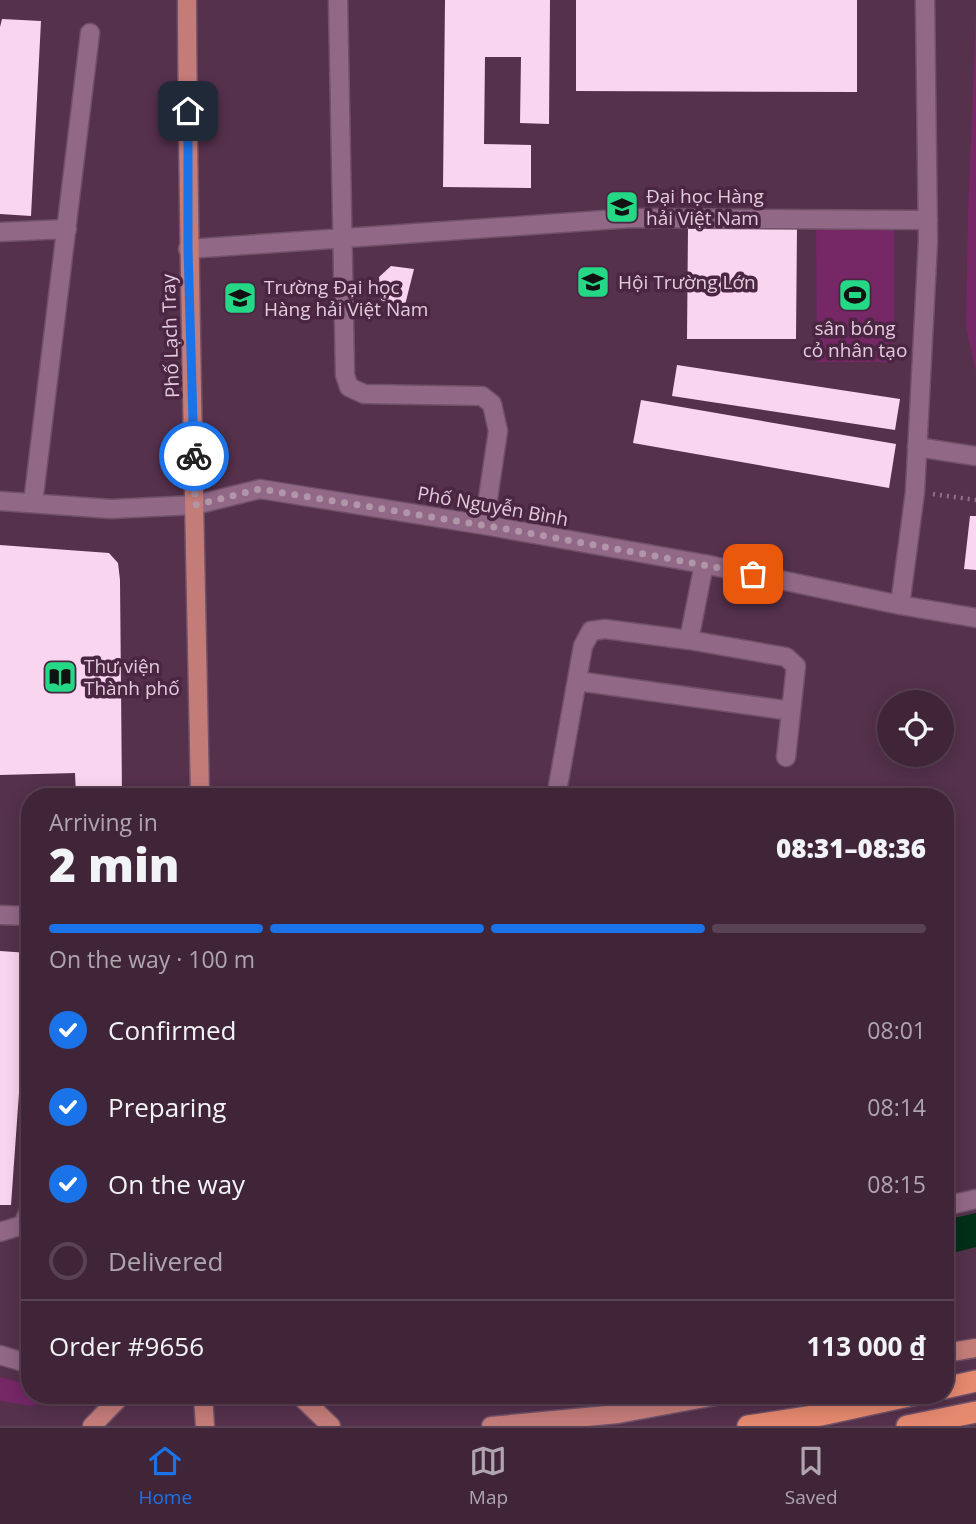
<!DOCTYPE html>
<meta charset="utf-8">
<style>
:root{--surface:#402539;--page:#4b3144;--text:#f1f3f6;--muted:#aea5ae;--line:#594253;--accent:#1a73e8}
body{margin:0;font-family:"Open Sans",sans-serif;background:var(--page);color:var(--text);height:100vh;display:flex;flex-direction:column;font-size:26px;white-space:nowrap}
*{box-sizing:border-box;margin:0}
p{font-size:23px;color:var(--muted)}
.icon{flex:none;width:38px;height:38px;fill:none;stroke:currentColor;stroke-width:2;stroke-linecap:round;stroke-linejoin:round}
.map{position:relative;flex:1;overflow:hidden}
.details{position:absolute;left:21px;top:788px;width:933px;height:616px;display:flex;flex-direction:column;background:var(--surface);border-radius:28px;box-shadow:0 4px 18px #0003,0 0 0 2px var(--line)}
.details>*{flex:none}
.fabs{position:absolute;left:877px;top:690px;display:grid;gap:14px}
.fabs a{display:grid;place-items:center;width:77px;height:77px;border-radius:50%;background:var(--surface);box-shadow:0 4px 18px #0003,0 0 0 2px var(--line);font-size:35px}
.pin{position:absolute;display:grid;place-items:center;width:60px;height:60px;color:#fff;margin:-30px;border-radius:14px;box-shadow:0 4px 10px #0006}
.courier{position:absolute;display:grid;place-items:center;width:70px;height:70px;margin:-35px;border:5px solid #1a73e8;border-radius:50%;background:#fff;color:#222;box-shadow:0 2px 9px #0007}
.head em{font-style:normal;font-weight:800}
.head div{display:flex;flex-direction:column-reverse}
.head{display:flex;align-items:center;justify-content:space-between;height:119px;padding:0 28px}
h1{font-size:46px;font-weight:800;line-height:52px}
.bar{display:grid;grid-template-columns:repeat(4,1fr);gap:10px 7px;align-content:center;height:84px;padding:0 28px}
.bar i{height:9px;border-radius:5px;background:var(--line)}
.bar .active{background:var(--accent)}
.bar p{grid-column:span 4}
.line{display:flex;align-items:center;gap:18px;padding:0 28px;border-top:2px solid var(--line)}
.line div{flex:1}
ol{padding:0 28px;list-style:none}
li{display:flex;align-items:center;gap:21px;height:77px}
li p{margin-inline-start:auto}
li .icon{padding:7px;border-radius:50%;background:var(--accent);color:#fff;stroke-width:4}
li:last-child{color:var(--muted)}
li i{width:38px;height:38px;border:4px solid var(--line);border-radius:50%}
.menu{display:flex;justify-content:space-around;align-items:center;height:98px;border-top:2px solid var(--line);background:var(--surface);font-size:19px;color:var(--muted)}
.menu a{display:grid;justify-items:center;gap:4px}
.menu .active{color:var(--accent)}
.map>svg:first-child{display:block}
</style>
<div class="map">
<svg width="976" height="1426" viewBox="0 0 976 1426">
<rect width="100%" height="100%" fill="#55314c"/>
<path fill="#752766" d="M976,12V373L966,327L968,211Z
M816,229H894V362H817Z
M0,1377L30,1385V1395H48L46,1402L31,1406L0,1401Z"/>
<path fill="#002f18" d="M976,1213V1247L945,1255V1220Z"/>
<path fill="#fad5ef" d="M445,0H550L549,124L520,123L521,57H485L484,144L531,145V188L443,187Z
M576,0H857V92L576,91Z
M2,19L41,21L31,216L0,214V27Z
M688,227H797L796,339H687Z
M391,266L414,269L404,309L381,300L379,277Z
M677,365L900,399L895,430L672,396Z
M641,400L896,444L889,488L633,443Z
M970,516H976V570L964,569Z
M0,545L109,553L118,563L120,580L122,796H76L75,773L0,775Z
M0,951L29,953L11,1205H0Z"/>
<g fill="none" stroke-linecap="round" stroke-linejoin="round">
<defs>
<path id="minor" d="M338,0L345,375L349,387L364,394L482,396L492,404L498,431L484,525
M0,232L67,229
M188,249L632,218L928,220
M917,447L976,456
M0,501L111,509L195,505L260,489L484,525L704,564L900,605L976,618
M33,503L90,33
M900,605L915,492L928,241L925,0
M689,640L786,657L796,666L786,757
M577,681L791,711
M558,786L583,646L591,631L605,629L689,640L704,564
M0,915L30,916
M945,1206L976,1199
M0,1232L23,1225L30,1208
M0,1355L30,1364"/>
<path id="major" d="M187,0C188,265 195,531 200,796
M945,1353L976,1348
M203,1395L205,1426
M299,1395L331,1426
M92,1426L122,1395
M491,1426L618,1414L721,1395"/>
<path id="highway" d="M945,1388L976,1381
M748,1426L821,1415L913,1395
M907,1426L976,1412"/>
</defs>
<use href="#minor" stroke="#705168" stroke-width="21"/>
<use href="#major" stroke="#705168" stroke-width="21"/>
<use href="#highway" stroke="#705168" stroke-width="24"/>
<path stroke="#907188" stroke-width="4.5" stroke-dasharray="2 5" stroke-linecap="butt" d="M933,494L976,500"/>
<use href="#minor" stroke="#926887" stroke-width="18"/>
<use href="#major" stroke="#c47c79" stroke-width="18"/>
<use href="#highway" stroke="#e5896f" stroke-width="21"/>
</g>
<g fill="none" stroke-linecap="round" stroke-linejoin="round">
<path stroke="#b195a9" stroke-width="7" stroke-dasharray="0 12.6" d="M194,456L195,505L260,489L512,530L753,574"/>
<path stroke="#1a73e8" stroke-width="9" d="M188,111V249L194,456"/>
</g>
<defs>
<symbol id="university-square" viewBox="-11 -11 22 22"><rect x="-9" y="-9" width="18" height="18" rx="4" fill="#25d886" stroke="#4a2642"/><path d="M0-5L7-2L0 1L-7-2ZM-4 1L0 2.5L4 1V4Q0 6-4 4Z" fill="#111"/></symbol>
<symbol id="stadium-square" viewBox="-11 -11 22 22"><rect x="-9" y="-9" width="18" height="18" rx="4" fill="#25d886" stroke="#4a2642"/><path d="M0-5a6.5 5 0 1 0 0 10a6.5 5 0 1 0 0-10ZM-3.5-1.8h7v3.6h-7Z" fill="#111"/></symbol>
<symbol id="library-square" viewBox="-11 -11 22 22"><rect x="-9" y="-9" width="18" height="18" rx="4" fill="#25d886" stroke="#4a2642"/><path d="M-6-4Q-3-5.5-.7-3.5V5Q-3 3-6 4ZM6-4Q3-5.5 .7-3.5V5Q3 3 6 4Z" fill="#111"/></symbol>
</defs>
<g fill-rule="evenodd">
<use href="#university-square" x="603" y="188" width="38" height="38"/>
<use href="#university-square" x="574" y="263" width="38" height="38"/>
<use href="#stadium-square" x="836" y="276" width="38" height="38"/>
<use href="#university-square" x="221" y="279" width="38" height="38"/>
<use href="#library-square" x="41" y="658" width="38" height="38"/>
</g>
<g text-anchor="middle" stroke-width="7" stroke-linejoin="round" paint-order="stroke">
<g font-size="19" fill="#e2cbdb" stroke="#4a2642" text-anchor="start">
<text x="646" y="203">Đại học Hàng<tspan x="646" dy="22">hải Việt Nam</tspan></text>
<text x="618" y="289">Hội Trường Lớn</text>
<text x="264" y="294">Trường Đại học<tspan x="264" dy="22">Hàng hải Việt Nam</tspan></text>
<text x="855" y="335" text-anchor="middle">sân bóng<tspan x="855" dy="22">cỏ nhân tạo</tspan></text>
<text x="84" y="673">Thư viện<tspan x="84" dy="22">Thành phố</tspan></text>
</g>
<g font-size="19" fill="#e2cbdb" stroke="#4a2642">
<text transform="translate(170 336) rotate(-92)" y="7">Phố Lạch Tray</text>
<text transform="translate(493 506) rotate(10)" y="7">Phố Nguyễn Bình</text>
</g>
</g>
</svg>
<div class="fabs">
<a><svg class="icon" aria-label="locate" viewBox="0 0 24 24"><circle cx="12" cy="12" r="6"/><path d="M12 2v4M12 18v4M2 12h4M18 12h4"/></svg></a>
</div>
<div class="pin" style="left:753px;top:574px;background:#ea580c"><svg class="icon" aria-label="bag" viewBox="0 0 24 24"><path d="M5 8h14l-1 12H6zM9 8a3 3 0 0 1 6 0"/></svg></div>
<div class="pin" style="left:188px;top:111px;background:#1f2937"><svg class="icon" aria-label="home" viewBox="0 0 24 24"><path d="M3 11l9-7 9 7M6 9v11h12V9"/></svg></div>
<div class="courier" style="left:194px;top:456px"><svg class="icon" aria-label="bike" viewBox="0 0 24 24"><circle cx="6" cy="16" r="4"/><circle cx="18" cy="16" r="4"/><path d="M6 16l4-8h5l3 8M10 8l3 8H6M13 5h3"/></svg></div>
<section class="details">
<div class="head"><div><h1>2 min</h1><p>Arriving in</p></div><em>08:31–08:36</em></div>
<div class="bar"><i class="active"></i><i class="active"></i><i class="active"></i><i></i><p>On the way · 100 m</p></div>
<ol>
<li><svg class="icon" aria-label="check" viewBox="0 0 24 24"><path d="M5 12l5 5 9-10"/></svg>Confirmed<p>08:01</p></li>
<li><svg class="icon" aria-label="check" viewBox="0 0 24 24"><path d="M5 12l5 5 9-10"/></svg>Preparing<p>08:14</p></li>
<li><svg class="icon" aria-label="check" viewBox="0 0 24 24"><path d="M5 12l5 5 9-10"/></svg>On the way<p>08:15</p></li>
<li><i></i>Delivered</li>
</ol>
<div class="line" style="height:91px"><div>Order #9656</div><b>113 000 ₫</b></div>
</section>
</div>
<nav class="menu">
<a class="active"><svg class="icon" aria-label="home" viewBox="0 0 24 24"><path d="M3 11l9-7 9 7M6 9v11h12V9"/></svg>Home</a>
<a><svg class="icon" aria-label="map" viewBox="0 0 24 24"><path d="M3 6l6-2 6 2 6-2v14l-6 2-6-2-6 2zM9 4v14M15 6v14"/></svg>Map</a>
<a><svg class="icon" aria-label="saved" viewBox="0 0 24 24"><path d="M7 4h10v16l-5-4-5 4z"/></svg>Saved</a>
</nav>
